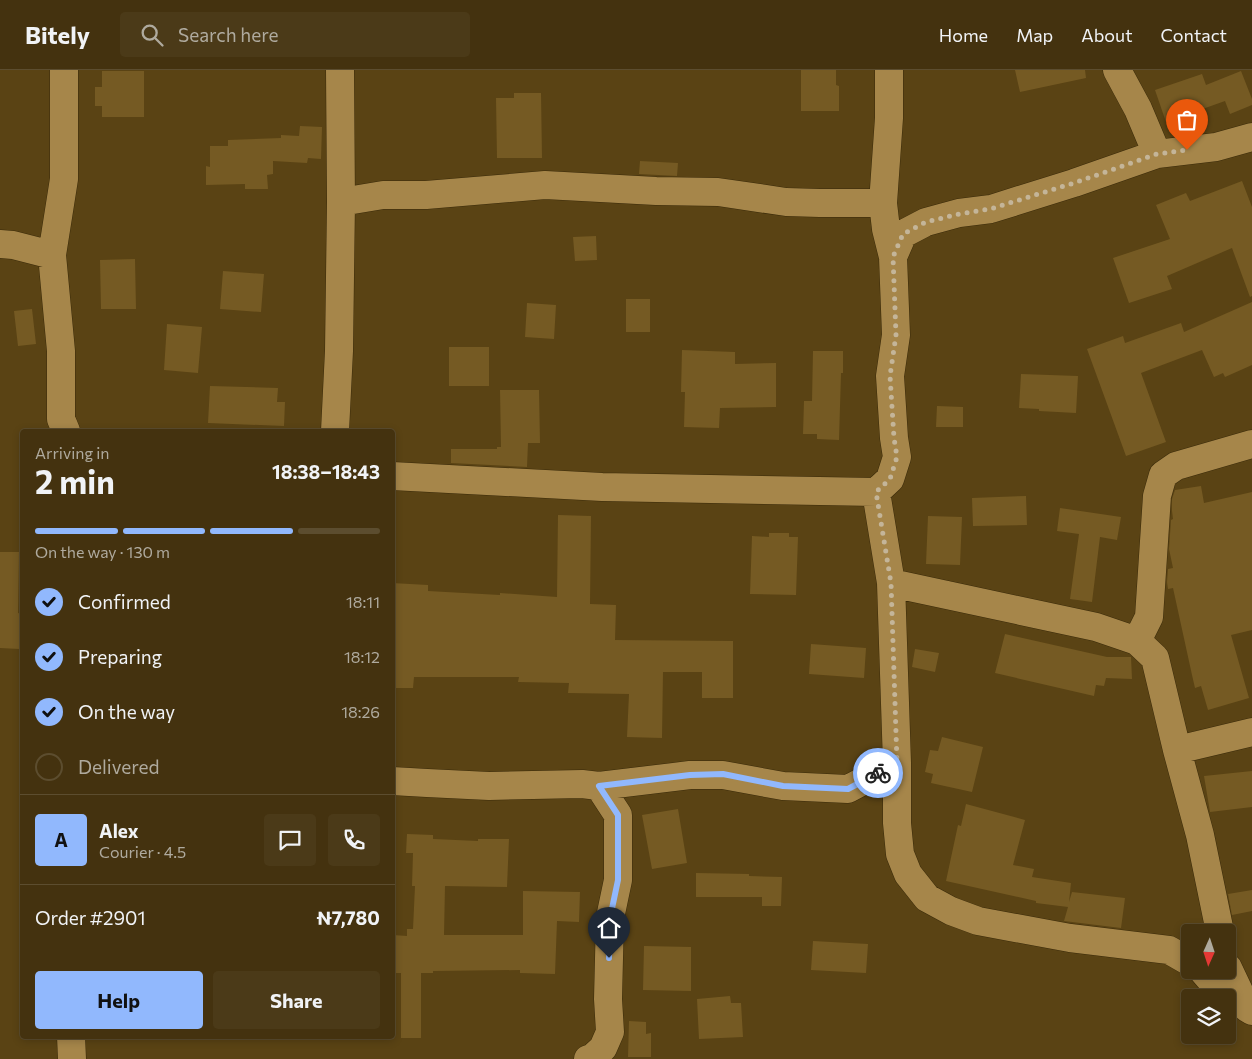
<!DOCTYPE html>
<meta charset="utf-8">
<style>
:root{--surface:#44320f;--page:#4b3a18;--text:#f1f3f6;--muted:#afaa9e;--line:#5c4d2f;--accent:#91b8fd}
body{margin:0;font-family:Commissioner,sans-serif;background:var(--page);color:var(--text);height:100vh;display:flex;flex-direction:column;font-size:19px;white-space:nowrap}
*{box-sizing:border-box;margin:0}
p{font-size:16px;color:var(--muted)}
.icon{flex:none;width:28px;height:28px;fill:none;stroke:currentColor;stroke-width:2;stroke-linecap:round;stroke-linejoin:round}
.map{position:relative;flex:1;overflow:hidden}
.details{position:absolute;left:20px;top:359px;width:375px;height:610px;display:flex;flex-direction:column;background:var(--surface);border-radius:5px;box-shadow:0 2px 8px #0003,0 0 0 1px var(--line)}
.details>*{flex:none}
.needle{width:32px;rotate:183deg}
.tools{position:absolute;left:1181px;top:854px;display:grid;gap:10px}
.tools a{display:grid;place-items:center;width:55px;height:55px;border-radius:5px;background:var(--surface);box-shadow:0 2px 8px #0003,0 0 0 1px var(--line);font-size:25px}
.pin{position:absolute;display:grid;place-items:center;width:42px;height:42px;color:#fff;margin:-51px -21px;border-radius:50% 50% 50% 0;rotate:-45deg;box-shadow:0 0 5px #0007}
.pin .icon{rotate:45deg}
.courier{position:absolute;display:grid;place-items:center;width:50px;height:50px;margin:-25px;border:4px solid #91b8fd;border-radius:50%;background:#fff;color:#222;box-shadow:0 1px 6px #0007}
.head em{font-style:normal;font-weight:700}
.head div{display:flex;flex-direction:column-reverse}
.head{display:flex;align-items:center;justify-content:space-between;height:85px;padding:0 15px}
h1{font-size:32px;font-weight:700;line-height:38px}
.bar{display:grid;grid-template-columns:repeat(4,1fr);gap:8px 5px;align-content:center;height:60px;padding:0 15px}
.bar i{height:6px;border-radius:4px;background:var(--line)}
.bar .selected{background:var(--accent)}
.bar p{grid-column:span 4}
.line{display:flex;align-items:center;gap:12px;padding:0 15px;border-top:1px solid var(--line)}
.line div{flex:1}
.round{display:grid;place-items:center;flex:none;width:52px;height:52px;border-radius:5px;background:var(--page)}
ol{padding:0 15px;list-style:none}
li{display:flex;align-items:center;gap:15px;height:55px}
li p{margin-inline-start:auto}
li .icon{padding:5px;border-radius:50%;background:var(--accent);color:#111;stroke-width:4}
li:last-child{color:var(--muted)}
li i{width:28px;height:28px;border:2px solid var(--line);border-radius:50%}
.primary-button{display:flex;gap:10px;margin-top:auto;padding:10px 15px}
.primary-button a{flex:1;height:58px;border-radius:5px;background:var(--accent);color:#111;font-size:20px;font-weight:700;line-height:58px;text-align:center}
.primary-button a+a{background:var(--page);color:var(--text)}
header{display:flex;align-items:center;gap:30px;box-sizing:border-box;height:70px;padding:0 25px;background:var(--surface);border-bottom:1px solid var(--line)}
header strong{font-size:24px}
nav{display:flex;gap:28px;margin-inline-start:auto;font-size:18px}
.search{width:350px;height:45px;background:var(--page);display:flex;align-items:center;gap:12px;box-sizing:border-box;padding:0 18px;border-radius:5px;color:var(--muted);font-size:19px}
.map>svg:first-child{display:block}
</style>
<header>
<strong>Bitely</strong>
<div class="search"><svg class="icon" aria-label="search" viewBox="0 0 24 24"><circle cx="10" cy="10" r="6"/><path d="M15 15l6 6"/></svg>Search here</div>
<nav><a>Home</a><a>Map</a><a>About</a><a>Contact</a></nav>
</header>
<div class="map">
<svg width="1252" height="989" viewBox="0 0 1252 989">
<rect width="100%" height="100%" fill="#5a4314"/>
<path fill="#755a23" d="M801,0H836V15L839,16V41H801Z
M1015,0H1085L1086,8L1020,22Z
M102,1H144V47H102V36H95V17H102Z
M1241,1L1252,29V35L1230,44L1225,31L1166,52L1155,20L1202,4L1206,15Z
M514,23H541L542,88H497L496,28H514Z
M300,56L322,57L321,89L308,88L307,93L273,91V104L267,105L268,119H245V114L206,115V96L210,97V76H228V70L281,68V65L299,66Z
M640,91L678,93L677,106L639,104Z
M1242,111L1252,137V226L1250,227L1232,178L1167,206L1172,219L1129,233L1113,188L1170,169L1156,135L1186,123L1190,131Z
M596,166L597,190L575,191L573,167Z
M135,189L136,239H101L100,190Z
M223,201L264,204L261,242L220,239Z
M626,229H650V262H626Z
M1252,232V295L1225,307L1223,303L1214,307L1202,280L1141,303L1166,372L1126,386L1087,279L1123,266L1125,273L1181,253L1184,262Z
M527,233L556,235L554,269L525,267Z
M32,239L36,274L18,276L14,241Z
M167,254L202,257L198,303L164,300Z
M449,277H489V316H449Z
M682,280L735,282V294L776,293V337L720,338L719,358L684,357L685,322H681Z
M813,281H843V303H841L839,370L817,369V364H803L804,331H812Z
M1021,304L1078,306L1076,343L1039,341V339L1019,338Z
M210,316L278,318L277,332H285L284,356L208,353Z
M500,320H539L540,373H528L527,397L451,393V379H497V377H501Z
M937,336L963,337V357H936Z
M1201,416L1204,433L1252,422V560L1231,565L1249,628L1208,640L1201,616L1195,618L1192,605L1173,518L1168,519L1167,512L1168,499L1173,498L1169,479L1171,450L1173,449L1172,441V429L1175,420Z
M1026,426L1027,455L973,456L972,428Z
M1060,438L1121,447L1117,470L1100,467L1092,532L1070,529L1079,464L1057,461Z
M558,445L591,446L590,534L616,535L615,570L733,571V628H702V602H663L662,668L627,667L629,624L568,623L569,613L518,612L519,607H414L413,618H392V513L428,515V521L500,525V523L557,527Z
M928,446L962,447L960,495L926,494Z
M769,463H789V467H798L796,525L750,524L752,466L769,467Z
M0,482H19L18,543L22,544V567H20L19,579L0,578Z
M1005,564L1107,587H1131L1132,609L1106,608L1104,616L1096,615L1094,626L995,603Z
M811,574L866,578L864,608L809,604Z
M915,579L939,583L935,602L912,597Z
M942,667L983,677L972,722L931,713L933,704L925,702L930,680L938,681Z
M1252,701V737L1210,742L1204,706Z
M966,734L1025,750L1013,795L1034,799L1032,807L1071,813L1069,832L1072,822L1125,828L1121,858L1064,851L1068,837L1036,833V831L946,811L958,755L961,756Z
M678,739L687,793L652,799L642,745Z
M407,764L433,765V769L478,771V769H509L507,817L445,816L444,865H523V821L580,822L579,852L557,851L555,904L520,903V900L433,901V903H421V968H401V903H393V865L407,866V859H413L415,816H412L413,783H406Z
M696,803L749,804V806L782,807L781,836H762V827H696Z
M1252,820V841L1232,845L1228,824Z
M813,871L868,874L866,903L811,900Z
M644,876L691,877V921L643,920Z
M730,926L731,933H741L743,967L699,969L697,929Z
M629,951L646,952V964L651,963V987H628Z"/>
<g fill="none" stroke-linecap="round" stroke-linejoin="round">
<defs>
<path id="minor" d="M64,0V109L52,185L61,281V349L66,361
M1117,0L1138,39L1157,84
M341,132L383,125H426L545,115L656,121L718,122L786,132L820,133H883
M0,174L13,175L52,185
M893,187L903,164L926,152L959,143L991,139L1074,113L1157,84L1216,77L1252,67
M335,361L339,281L341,132L340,0
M392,406L602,417L876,422L890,409L897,387L894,368L890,306L896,265L893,187L886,159L883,133L889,48V0
M876,422L891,513L897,693V753L900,784L908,804L927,828L951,841L978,851L1070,868L1169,880L1190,892
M891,513L1096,557L1137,571L1155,588L1177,680L1200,765L1220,862
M1137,571L1149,547L1157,426L1163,405L1176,396L1252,374
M1177,680L1252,662
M392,711L427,713L489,716L582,714L599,716L690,705H723L783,716L848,719L897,693
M1228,898L1247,938L1252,941
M1202,900L1226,928
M71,966L72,989
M588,989L592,988L603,978L610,962L608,929L610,848L618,810V745L599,716"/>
</defs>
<use href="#minor" stroke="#3b2b0a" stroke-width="29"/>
<use href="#minor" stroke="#a6864a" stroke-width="28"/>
</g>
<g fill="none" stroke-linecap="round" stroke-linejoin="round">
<path stroke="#c4b599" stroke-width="5" stroke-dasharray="0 9" d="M878,703L897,693L891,513L876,422L890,409L897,387L894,368L890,306L896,265L893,187L903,164L926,152L959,144L990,139L1074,113L1157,84L1187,80"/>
<path stroke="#91b8fd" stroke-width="6" d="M609,888L610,848L618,810V745L599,716L690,705L723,704L783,716L848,719L878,703"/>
</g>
</svg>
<div class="tools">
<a><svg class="needle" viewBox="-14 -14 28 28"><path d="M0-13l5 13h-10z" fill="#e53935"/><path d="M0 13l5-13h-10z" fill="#afaa9e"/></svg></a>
<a><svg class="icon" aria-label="layers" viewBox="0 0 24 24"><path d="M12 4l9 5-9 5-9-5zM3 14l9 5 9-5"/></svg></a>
</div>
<div class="pin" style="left:1187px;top:80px;background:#ea580c"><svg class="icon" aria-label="bag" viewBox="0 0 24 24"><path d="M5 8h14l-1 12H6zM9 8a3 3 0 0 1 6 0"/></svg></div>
<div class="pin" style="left:609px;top:888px;background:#1f2937"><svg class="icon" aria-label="home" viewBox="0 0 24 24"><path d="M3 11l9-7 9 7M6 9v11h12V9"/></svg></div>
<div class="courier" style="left:878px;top:703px"><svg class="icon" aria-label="bike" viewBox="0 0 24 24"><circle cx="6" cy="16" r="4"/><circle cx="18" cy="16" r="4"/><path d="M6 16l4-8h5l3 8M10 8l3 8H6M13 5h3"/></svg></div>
<section class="details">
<div class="head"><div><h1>2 min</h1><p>Arriving in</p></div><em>18:38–18:43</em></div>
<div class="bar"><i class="selected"></i><i class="selected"></i><i class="selected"></i><i></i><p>On the way · 130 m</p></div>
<ol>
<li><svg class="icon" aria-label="check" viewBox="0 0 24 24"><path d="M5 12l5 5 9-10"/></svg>Confirmed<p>18:11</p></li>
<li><svg class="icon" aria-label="check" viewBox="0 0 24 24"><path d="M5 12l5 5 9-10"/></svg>Preparing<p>18:12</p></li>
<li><svg class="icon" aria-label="check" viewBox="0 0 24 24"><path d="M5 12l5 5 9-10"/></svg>On the way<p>18:26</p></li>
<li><i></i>Delivered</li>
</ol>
<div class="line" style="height:90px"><b class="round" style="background:var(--accent);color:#111">A</b><div><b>Alex</b><p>Courier · 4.5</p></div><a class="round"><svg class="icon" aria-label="chat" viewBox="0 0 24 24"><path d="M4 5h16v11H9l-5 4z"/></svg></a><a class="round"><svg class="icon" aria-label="phone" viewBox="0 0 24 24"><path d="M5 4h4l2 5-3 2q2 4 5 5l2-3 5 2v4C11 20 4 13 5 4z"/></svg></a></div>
<div class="line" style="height:65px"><div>Order #2901</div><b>₦7,780</b></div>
<div class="primary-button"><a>Help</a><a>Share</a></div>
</section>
</div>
